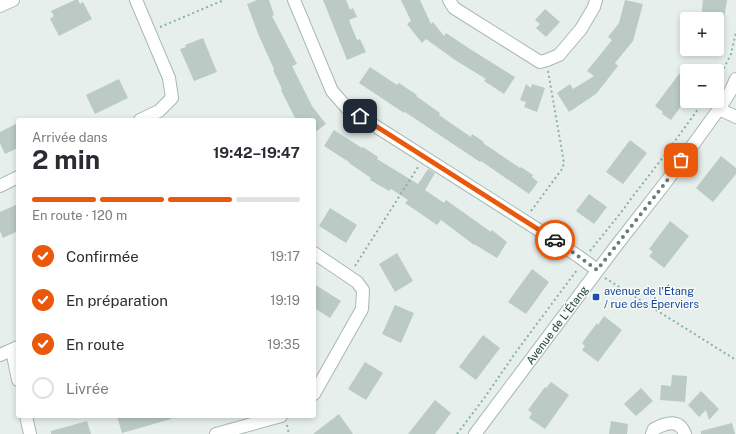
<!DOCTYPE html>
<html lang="fr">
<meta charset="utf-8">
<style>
:root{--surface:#fff;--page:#f7f7f7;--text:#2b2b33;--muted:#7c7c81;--line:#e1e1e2;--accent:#ea580c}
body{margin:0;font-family:"Public Sans",sans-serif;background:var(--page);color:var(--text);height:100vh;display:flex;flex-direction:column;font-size:15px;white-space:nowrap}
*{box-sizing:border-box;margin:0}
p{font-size:13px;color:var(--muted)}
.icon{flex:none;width:22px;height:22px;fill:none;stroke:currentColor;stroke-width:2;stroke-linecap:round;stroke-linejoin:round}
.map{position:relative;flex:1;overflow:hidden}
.panel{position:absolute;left:16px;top:118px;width:300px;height:300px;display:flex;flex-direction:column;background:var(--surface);border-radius:4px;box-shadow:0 2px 6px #0003}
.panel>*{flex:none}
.controls{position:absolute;left:680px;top:12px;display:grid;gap:8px}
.controls a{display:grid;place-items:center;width:44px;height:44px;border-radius:4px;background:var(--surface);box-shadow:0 2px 6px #0003;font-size:20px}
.pin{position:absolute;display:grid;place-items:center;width:34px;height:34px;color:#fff;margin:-17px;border-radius:8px;box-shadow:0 2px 6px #0006}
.courier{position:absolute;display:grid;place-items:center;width:40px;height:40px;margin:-20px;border:3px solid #ea580c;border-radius:50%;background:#fff;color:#222;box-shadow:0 1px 5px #0007}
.head em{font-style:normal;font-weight:700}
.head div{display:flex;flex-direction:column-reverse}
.head{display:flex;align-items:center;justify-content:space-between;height:68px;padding:0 16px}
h1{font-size:26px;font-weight:700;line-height:30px}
.bar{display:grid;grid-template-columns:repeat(4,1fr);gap:6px 4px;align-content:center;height:48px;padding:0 16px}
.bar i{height:5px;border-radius:3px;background:var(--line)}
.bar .on{background:var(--accent)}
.bar p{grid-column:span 4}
ol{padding:0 16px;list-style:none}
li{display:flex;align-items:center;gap:12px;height:44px}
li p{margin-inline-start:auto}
li .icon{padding:4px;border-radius:50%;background:var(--accent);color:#fff;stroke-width:4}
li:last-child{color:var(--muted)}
li i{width:22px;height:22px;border:2px solid var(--line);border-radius:50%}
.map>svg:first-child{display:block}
</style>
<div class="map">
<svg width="736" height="434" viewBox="0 0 736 434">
<rect width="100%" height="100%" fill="#e6efeb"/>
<path fill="#bbcac4" d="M75,0H78L80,4L83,2L92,19L59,36L50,19L54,16L51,11Z
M257,0H269L274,15L272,16L297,64L292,66L312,106L326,124L314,133V120H296L281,90L282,89L273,70L274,69L259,36L247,4Z
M323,0H346L350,10L353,8L357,17L349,20L357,40L360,39L366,52L347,60Z
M401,0H420L431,24L433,22L444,36L446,33L470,49L515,77L504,94L484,81L486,79L455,60L426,39L422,43L407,24L411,21Z
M625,0L643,4L633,41L615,63L618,66L596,94L569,112L557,93L570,84L573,89L594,76L587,71L612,40L608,37L619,23Z
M703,0H727L724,19H701Z
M545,9L560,22L546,37L536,28L540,24L535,20Z
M203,38L217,72L194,81L180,49L186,47L185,45Z
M370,67L397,85L399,83L417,95L416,96L440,113L439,115L471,137L472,134L484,142L483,143L520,168L521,167L533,175L532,177L538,182L529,194L481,161L480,162L405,112L404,113L359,83Z
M679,74L687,80V98L671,120L662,114L663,112L655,106Z
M119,79L128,98L95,114L86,95Z
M526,84L531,88L532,84L545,88L537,112L524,107L526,102L520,100Z
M18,123V148L5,154L0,143V132Z
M334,130L362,148L363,147L378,157L377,159L418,184L428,169L435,173L425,190L444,203L446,200L491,232L492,230L507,242L497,258L474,244V245L457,232L441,220L437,225L405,203L408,200L391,189L389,191L370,180L371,178L349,163V162L324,146Z
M630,140L647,153L623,184L606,172Z
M721,156L736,168V174L713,202L696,188Z
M589,194L607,207L594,224L576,211Z
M18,204V231L3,238L0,231V212Z
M330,208L357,225L346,243L319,226Z
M670,221L689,236L664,268L649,256L653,252L649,249Z
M397,253L413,281L395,292L379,264Z
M532,269L549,282L526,314L508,302Z
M314,284L341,301L330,318L314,308Z
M395,305L414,313L401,343L382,334Z
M604,316L622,330L598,362L582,350L585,346L582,343L597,323L598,325Z
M483,335L500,348L476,380L459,367Z
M365,362L383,373L366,400L348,389Z
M672,375L687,376L685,402L660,400L661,385L671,386Z
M551,382L569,395L545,429L529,418L532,413L528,410L545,387L546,388Z
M641,388L653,401L636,416L624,404Z
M701,391L719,409L709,420L706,410L699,417L688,405Z
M435,400L451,413L435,434H408Z
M339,414L353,434H313Z
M117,416H171V419L122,433Z
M87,421L91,434H51V431Z
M611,421L628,424L627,434H609Z
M732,423L735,434H701V431Z"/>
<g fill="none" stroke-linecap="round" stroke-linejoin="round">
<defs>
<path id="minor" d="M136,0L169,78L172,98L159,111L140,120
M294,0L332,91L347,108L545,234L578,256L597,270
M449,0L454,8L540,62L547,60L559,55L581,29L594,7L596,0
M0,6L13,0
M719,109L736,117
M0,186L18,177
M314,253L357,282L363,290L362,309L314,394
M12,350L18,380
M0,355L18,347
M26,416L30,434
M216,434L281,416
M475,434L616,246L666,182L719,109L730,92L736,79
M652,434L654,429C666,423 679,418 685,434"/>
</defs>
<use href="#minor" stroke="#a8b8b2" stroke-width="14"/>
<path stroke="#86b3a5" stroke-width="2" stroke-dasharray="2 3" stroke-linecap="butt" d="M160,27L224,0
M717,82L731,54L736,32
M531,211L562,169L564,163L548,71
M590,251L623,210L630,200L664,156L704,101
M355,266L418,167
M605,278L736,360
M287,425L289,434
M457,434L485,397L516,352L577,270"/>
<use href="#minor" stroke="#fff" stroke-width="12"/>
</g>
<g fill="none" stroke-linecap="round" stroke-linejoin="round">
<path stroke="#687f78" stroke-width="4" stroke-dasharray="0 7.2" d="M555,240L578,256L597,270L666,182L681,160"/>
<path stroke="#ea580c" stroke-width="5" d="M360,116L555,240"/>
</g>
<rect fill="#1a4fb4" stroke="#f7fbf9" stroke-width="1.5" x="592" y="293" width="8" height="8" rx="2"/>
<g text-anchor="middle" stroke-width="3" stroke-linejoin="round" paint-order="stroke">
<g font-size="11" fill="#164399" stroke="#f7fbf9" text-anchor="start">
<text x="604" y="295">avenue de l'Étang<tspan x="604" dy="13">/ rue des Éperviers</tspan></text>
</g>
<g font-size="11" fill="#24423a" stroke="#f7fbf9">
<text transform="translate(557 325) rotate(-53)" y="4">Avenue de L'Étang</text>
</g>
</g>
</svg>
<div class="controls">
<a>+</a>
<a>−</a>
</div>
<div class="pin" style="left:681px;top:160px;background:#ea580c"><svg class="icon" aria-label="bag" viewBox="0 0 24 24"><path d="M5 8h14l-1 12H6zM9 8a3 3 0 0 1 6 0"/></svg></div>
<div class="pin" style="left:360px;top:116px;background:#1f2937"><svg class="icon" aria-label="home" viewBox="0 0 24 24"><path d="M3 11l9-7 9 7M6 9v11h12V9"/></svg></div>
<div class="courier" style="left:555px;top:240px"><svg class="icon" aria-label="car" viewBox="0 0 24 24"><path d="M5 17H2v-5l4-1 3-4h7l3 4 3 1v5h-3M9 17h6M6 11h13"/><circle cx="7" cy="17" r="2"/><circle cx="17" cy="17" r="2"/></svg></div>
<section class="panel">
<div class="head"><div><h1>2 min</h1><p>Arrivée dans</p></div><em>19:42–19:47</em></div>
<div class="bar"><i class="on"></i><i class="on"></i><i class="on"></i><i></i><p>En route · 120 m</p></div>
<ol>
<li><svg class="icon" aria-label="check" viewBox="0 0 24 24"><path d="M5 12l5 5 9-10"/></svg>Confirmée<p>19:17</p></li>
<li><svg class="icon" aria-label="check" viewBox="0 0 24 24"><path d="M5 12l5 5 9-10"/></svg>En préparation<p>19:19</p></li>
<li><svg class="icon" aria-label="check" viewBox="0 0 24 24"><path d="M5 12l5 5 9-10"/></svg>En route<p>19:35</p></li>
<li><i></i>Livrée</li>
</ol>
</section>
</div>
